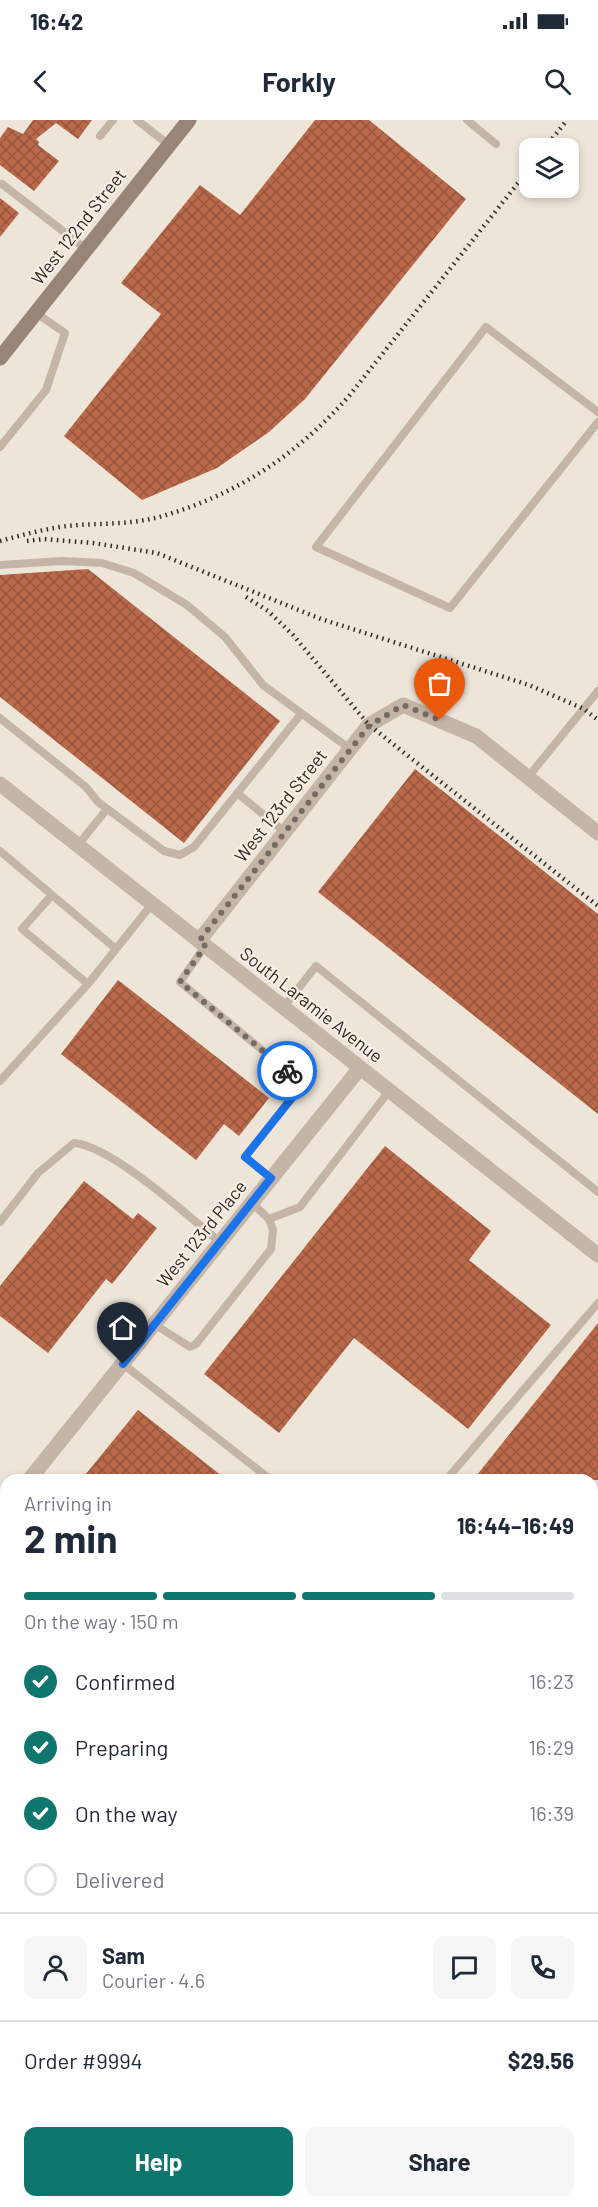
<!DOCTYPE html>
<meta charset="utf-8">
<style>
:root{--surface:#fff;--page:#f6f6f7;--text:#1f2937;--muted:#747a83;--line:#e0e1e3;--accent:#0f766e}
body{margin:0;font-family:Barlow,sans-serif;background:var(--page);color:var(--text);height:100vh;display:flex;flex-direction:column;font-size:22px;white-space:nowrap}
*{box-sizing:border-box;margin:0}
p{font-size:20px;color:var(--muted)}
.icon{flex:none;width:33px;height:33px;fill:none;stroke:currentColor;stroke-width:2;stroke-linecap:round;stroke-linejoin:round}
.map{position:relative;flex:1;overflow:hidden}
.sheet{position:absolute;left:0px;top:1354px;width:598px;height:734px;display:flex;flex-direction:column;background:var(--surface);border-radius:18px 18px 0 0;box-shadow:0 3px 9px #0003}
.sheet>*{flex:none}
.tools{position:absolute;left:519px;top:18px;display:grid;gap:12px}
.tools a{display:grid;place-items:center;width:60px;height:60px;border-radius:12px;background:var(--surface);box-shadow:0 3px 9px #0003;font-size:30px}
.pin{position:absolute;display:grid;place-items:center;width:51px;height:51px;color:#fff;margin:-62px -26px;border-radius:50% 50% 50% 0;rotate:-45deg;box-shadow:0 0 6px #0007}
.pin .icon{rotate:45deg}
.courier{position:absolute;display:grid;place-items:center;width:60px;height:60px;margin:-30px;border:4px solid #1a73e8;border-radius:50%;background:#fff;color:#222;box-shadow:0 2px 8px #0007}
.head em{font-style:normal;font-weight:700}
.head div{display:flex;flex-direction:column-reverse}
.head{display:flex;align-items:center;justify-content:space-between;height:102px;padding:0 24px}
h1{font-size:39px;font-weight:700;line-height:45px}
.bar{display:grid;grid-template-columns:repeat(4,1fr);gap:9px 6px;align-content:center;height:72px;padding:0 24px}
.bar i{height:8px;border-radius:4px;background:var(--line)}
.bar .selected{background:var(--accent)}
.bar p{grid-column:span 4}
.line{display:flex;align-items:center;gap:15px;padding:0 24px;border-top:2px solid var(--line)}
.line div{flex:1}
.round{display:grid;place-items:center;flex:none;width:63px;height:63px;border-radius:12px;background:var(--page)}
ol{padding:0 24px;list-style:none}
li{display:flex;align-items:center;gap:18px;height:66px}
li p{margin-inline-start:auto}
li .icon{padding:6px;border-radius:50%;background:var(--accent);color:#fff;stroke-width:4}
li:last-child{color:var(--muted)}
li i{width:33px;height:33px;border:3px solid var(--line);border-radius:50%}
.cta{display:flex;gap:12px;margin-top:auto;padding:12px 24px}
.cta a{flex:1;height:69px;border-radius:12px;background:var(--accent);color:#fff;font-size:24px;font-weight:700;line-height:69px;text-align:center}
.cta a+a{background:var(--page);color:var(--text)}
.status{display:flex;justify-content:space-between;align-items:center;height:42px;padding:0 30px;background:var(--surface);direction:ltr}
.status svg{height:16px;fill:currentColor}
header{display:flex;justify-content:space-between;align-items:center;height:78px;padding:0 24px;background:var(--surface);font-size:27px;font-weight:700}
.map>svg:first-child{display:block}
</style>
<div class="status"><b>16:42</b><svg viewBox="0 0 49 12"><path d="M0 12V9h3v3zM5 12V6h3v6zM10 12V3h3v9zM15 12V0h3v12zM26 1h20v11H26zM47 4h2v5h-2z"/></svg></div>
<header><svg class="icon" aria-label="back" viewBox="0 0 24 24"><path d="M15 5l-7 7 7 7"/></svg>Forkly<svg class="icon" aria-label="search" viewBox="0 0 24 24"><circle cx="10" cy="10" r="6"/><path d="M15 15l6 6"/></svg></header>
<div class="map">
<svg width="598" height="2087" viewBox="0 0 598 2087">
<defs>
<pattern id="building-cross-hatch" width="8" height="8" patternUnits="userSpaceOnUse" patternTransform="scale(1.5)"><rect width="8" height="8" fill="#ba694b"/><path d="M0 0l8 8M0 8l8-8" fill="none" stroke="#98573e"/></pattern>
</defs>
<rect width="100%" height="100%" fill="#eee5d9"/>
<path fill="#b0bc9b" d="M598,1580V1626L593,1629V1584Z
M598,1775V1807L593,1810V1778Z
M6,1830V1869L0,1871V1832Z
M0,2004L6,2017V2032L0,2034Z"/>
<g fill="none" stroke-linecap="round" stroke-linejoin="round">
<path stroke="#7ba6a9" stroke-width="5" d="M592,1607L598,1604"/>
</g>
<path fill="url(#building-cross-hatch)" d="M33,0H92L78,19L56,3L36,19L39,22L38,25L59,41L34,71L0,45V18L8,7L23,14Z
M315,0H369L466,79L305,279L269,312L217,348L142,380L64,316L161,194L121,163L200,65L240,95Z
M0,78L19,93L0,117Z
M88,449L280,601L184,723L0,577V455Z
M415,649L598,794V994L318,772Z
M118,860L269,978L239,1016L224,1004L196,1040L61,934Z
M385,1026L491,1111L469,1140L551,1205L468,1309L354,1218L279,1313L204,1254Z
M84,1061L133,1099L138,1093L157,1108L112,1164L106,1159L48,1233L0,1196V1166Z
M598,1203V1360H473Z
M138,1290L227,1360H81Z"/>
<g fill="none" stroke-linecap="round" stroke-linejoin="round">
<path stroke="#c5b5a7" stroke-width="8" d="M137,0L169,25
M467,0L496,24
M100,16L113,0
M2,64L86,129
M598,292L486,207L316,427L450,488L598,302
M0,327L46,270L65,213L36,193
M0,445L62,441L102,443L134,453L187,485L225,517L263,565L350,629
M0,598L86,667L98,682L164,731L180,735L194,727L301,594
M528,657L598,571
M237,673L285,712
M78,725L107,689
M0,731L116,829
M52,775L22,809L88,864
M205,826L180,862L303,964L245,1037L271,1058
M283,888L316,846L598,1072
M0,961L88,864L152,784
M252,1083L269,1099L300,1087L389,971
M0,1102L38,1053L74,1023C112,1026 188,1096 220,1122
M154,1204L190,1227L196,1224L271,1129L273,1110L269,1099
M123,1244L271,1360
M446,1360L598,1183
M0,1750L6,1742"/>
<path stroke="#c5b5a7" stroke-width="15" d="M0,664L598,1135
M199,821L369,605L403,585L476,616L598,713
M29,1360L360,948
M0,1397L6,1390
M592,1827L598,1824
M0,2049L6,2047"/>
<path stroke="#988578" stroke-width="15" d="M0,238L189,0"/>
<path stroke="#52453e" stroke-width="18" d="M592,1669L598,1666
M592,1737L598,1734
M0,1909L6,1907
M0,1972L6,1970"/>
<path stroke="#322a26" stroke-width="4.5" stroke-dasharray="1.5 4.5" stroke-linecap="butt" d="M545,28L567,0
M0,421C22,415 44,409 67,406C97,403 130,405 159,397C235,376 297,335 349,276L530,48
M27,421L44,419L93,423L157,433L321,499L529,565L584,589L598,600
M246,477L268,491L293,515L369,605L598,786"/>
</g>
<g fill="none" stroke-linecap="round" stroke-linejoin="round">
<path stroke="#746b65" stroke-width="6" stroke-dasharray="0 10.8" d="M287,951L180,862L205,826L199,821L369,606L403,585L440,600"/>
<path stroke="#1a73e8" stroke-width="8" d="M123,1244L271,1058L245,1037L303,964L287,951"/>
</g>
<g text-anchor="middle" stroke-width="4.5" stroke-linejoin="round" paint-order="stroke">
<g font-size="18" fill="#322a26" stroke="#f7efe5">
<text transform="translate(79 107) rotate(-52)" y="6">West 122nd Street</text>
<text transform="translate(281 686) rotate(-52)" y="6">West 123rd Street</text>
<text transform="translate(311 885) rotate(38)" y="6">South Laramie Avenue</text>
<text transform="translate(202 1114) rotate(-51)" y="6">West 123rd Place</text>
</g>
</g>
</svg>
<div class="tools">
<a><svg class="icon" aria-label="layers" viewBox="0 0 24 24"><path d="M12 4l9 5-9 5-9-5zM3 14l9 5 9-5"/></svg></a>
</div>
<div class="pin" style="left:440px;top:600px;background:#ea580c"><svg class="icon" aria-label="bag" viewBox="0 0 24 24"><path d="M5 8h14l-1 12H6zM9 8a3 3 0 0 1 6 0"/></svg></div>
<div class="pin" style="left:123px;top:1244px;background:#1f2937"><svg class="icon" aria-label="home" viewBox="0 0 24 24"><path d="M3 11l9-7 9 7M6 9v11h12V9"/></svg></div>
<div class="courier" style="left:287px;top:951px"><svg class="icon" aria-label="bike" viewBox="0 0 24 24"><circle cx="6" cy="16" r="4"/><circle cx="18" cy="16" r="4"/><path d="M6 16l4-8h5l3 8M10 8l3 8H6M13 5h3"/></svg></div>
<section class="sheet">
<div class="head"><div><h1>2 min</h1><p>Arriving in</p></div><em>16:44–16:49</em></div>
<div class="bar"><i class="selected"></i><i class="selected"></i><i class="selected"></i><i></i><p>On the way · 150 m</p></div>
<ol>
<li><svg class="icon" aria-label="check" viewBox="0 0 24 24"><path d="M5 12l5 5 9-10"/></svg>Confirmed<p>16:23</p></li>
<li><svg class="icon" aria-label="check" viewBox="0 0 24 24"><path d="M5 12l5 5 9-10"/></svg>Preparing<p>16:29</p></li>
<li><svg class="icon" aria-label="check" viewBox="0 0 24 24"><path d="M5 12l5 5 9-10"/></svg>On the way<p>16:39</p></li>
<li><i></i>Delivered</li>
</ol>
<div class="line" style="height:108px"><a class="round"><svg class="icon" aria-label="person" viewBox="0 0 24 24"><circle cx="12" cy="8" r="4"/><path d="M4 21q1-7 8-7t8 7"/></svg></a><div><b>Sam</b><p>Courier · 4.6</p></div><a class="round"><svg class="icon" aria-label="chat" viewBox="0 0 24 24"><path d="M4 5h16v11H9l-5 4z"/></svg></a><a class="round"><svg class="icon" aria-label="phone" viewBox="0 0 24 24"><path d="M5 4h4l2 5-3 2q2 4 5 5l2-3 5 2v4C11 20 4 13 5 4z"/></svg></a></div>
<div class="line" style="height:78px"><div>Order #9994</div><b>$29.56</b></div>
<div class="cta"><a>Help</a><a>Share</a></div>
</section>
</div>
